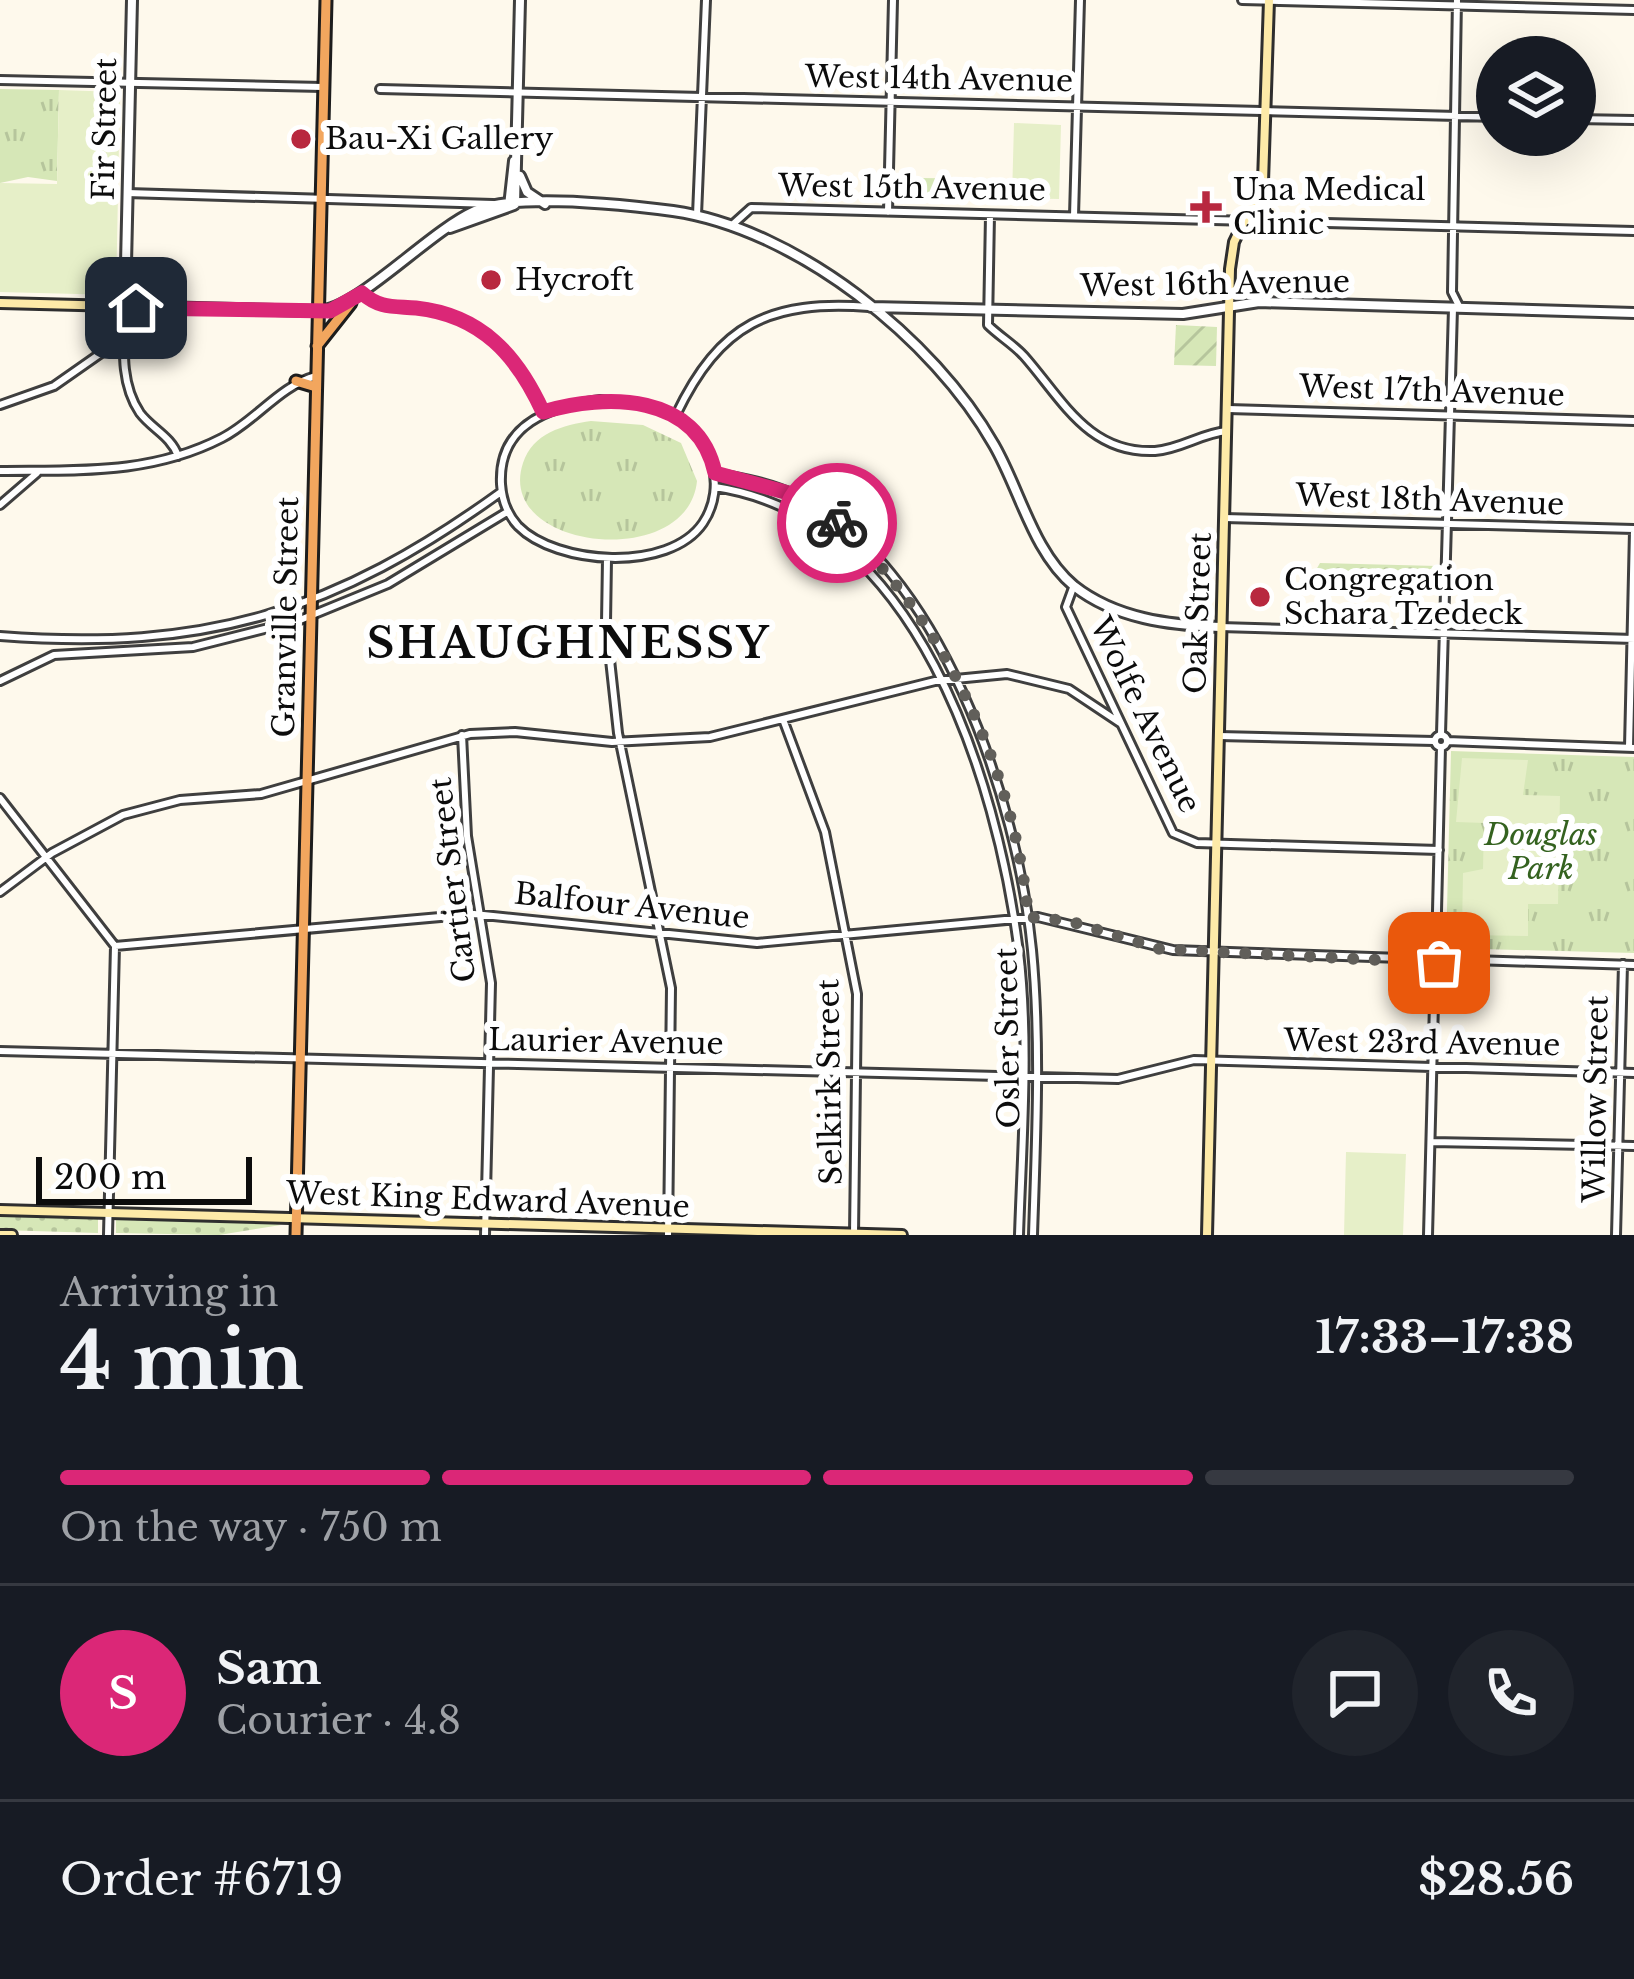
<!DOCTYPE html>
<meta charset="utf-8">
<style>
:root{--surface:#171b24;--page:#20242c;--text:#f1f3f6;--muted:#9ea1a6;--line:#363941;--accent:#db2777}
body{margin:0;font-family:"Libre Baskerville",serif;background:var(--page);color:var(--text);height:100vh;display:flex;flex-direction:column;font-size:45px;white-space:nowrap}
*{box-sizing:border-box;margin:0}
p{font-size:39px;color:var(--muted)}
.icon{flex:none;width:66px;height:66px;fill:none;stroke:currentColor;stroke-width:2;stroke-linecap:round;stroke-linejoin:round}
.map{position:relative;height:1235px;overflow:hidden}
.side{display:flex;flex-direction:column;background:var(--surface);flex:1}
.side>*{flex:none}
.buttons{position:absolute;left:1476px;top:36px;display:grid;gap:24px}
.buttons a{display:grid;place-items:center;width:120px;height:120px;border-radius:50%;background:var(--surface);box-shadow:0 12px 48px #0002;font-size:60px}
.scale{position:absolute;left:36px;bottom:30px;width:216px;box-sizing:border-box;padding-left:12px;border:6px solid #0c0c0c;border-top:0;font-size:33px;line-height:42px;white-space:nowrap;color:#0c0c0c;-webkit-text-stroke:9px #fff;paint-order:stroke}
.pin{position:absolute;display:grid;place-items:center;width:102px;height:102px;color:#fff;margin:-51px;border-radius:24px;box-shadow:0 6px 18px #0006}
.courier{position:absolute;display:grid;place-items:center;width:120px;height:120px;margin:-60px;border:9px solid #db2777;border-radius:50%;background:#fff;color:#222;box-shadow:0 3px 15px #0007}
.head em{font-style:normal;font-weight:700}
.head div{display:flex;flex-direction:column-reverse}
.head{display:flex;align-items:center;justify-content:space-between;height:204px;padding:0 60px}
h1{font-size:78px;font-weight:700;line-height:90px}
.bar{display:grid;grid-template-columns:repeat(4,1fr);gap:18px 12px;align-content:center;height:144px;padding:0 60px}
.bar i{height:15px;border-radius:9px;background:var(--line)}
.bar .active{background:var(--accent)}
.bar p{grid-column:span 4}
.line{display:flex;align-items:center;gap:30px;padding:0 60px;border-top:3px solid var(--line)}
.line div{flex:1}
.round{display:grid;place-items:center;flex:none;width:126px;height:126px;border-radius:63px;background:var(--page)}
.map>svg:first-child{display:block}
</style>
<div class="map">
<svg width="1634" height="1235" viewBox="0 0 1634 1235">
<defs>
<pattern id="grass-dots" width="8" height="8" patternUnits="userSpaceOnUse" patternTransform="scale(3)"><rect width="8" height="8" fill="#d6e7b7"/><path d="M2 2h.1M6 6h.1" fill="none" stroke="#b6c59c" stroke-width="1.8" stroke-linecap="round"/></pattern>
<pattern id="park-tufts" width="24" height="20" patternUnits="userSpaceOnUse" patternTransform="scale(3)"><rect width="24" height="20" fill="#d6e7b7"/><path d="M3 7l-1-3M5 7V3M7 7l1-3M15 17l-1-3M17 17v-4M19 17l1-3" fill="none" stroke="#b6c59c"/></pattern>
<pattern id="garden-furrows" width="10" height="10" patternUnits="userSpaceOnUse" patternTransform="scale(3)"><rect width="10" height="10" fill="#d6e7b7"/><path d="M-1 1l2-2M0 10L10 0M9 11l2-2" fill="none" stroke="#b6c59c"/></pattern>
</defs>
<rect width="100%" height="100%" fill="#fef9ec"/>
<path fill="url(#grass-dots)" d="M1320,563L1437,566V587L1321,583L1312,577Z
M0,1214L98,1217V1233L0,1230Z
M116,1217L268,1221L281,1225L219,1235L116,1233Z"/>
<path fill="url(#park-tufts)" d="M0,89L59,90L57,181L28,177L0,183Z
M916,177L919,178L1010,179L1001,196L990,198L916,199Z
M591,421L643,425L681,443L697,481C688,572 494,550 523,463C533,433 563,425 591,421Z
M1451,751L1634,757V953L1446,948Z"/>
<path fill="url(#garden-furrows)" d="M1176,325L1217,327L1216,366L1174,365Z"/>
<path fill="#e6efc8" d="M59,90L120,92L116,295L0,292V183L57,184Z
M1014,123L1061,125L1059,199L1012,198Z
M1462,758L1528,760L1523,795L1560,796L1558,904H1528V936L1467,935L1462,930L1463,873L1483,869L1484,823L1456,822Z
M1346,1152L1406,1154L1403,1235H1344Z"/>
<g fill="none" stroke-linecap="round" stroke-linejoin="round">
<defs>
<path id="minor" d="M1242,0L1634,10
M1457,0L1452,292L1460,308
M0,80L323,87
M380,89L1497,117
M1575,119L1634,120
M127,193L493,204
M888,212L893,0
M697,215L706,0
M990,215L988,325C999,336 1013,344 1024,356C1062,399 1088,454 1155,451C1181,449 1202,433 1227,431
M1074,216L1080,0
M731,226L751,208L1634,231
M362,293C380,309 394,306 416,308C481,315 516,356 543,412
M125,308C124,343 119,382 140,413C152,429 171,436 178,456
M600,400C624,402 649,403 672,414C711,433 728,486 703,523C669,573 556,565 518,526C507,514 502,500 501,484C498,424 550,406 600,400Z
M0,405L54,386L124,337
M1228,409L1634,421
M676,415C720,323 770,300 869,307
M0,471C78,470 150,475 222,438C257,420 279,386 316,376
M715,473C742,478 770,483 795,495C940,562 1018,803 1032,950C1041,1044 1036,1141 1033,1235
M715,487C917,517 997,779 1019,952C1030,1044 1022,1142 1019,1235
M0,505L37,473
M1224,518L1634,529
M607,559L606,623L618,733L671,988L668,1235
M1074,585L1066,607L1173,833L1197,843L1439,850
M1220,627L1634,639
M0,636C206,652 335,612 501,492
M0,681L54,655L193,647L300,620L388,584L507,512
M784,722L825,832L857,994L854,1235
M1441,734L1453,308
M1435 741a6 6 0 1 1 12 0a6 6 0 1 1-12 0Z
M462,735L467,836L491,983L485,1235
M1219,736L1434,741
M1447,741L1634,748
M1629,747L1634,531
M0,798L115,946L108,1235
M0,892L52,853L123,815L180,800L261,794L470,734L515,732L612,742L710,737L935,681L1007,674L1069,689L1120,723
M115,946L474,914L757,943L1038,917L1173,950L1430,959
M1436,952L1441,747
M1441,959L1634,965
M0,1051L1118,1079L1194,1060L1634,1073
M1431,1142L1634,1146
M1428,1235L1435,964
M1616,1235L1623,964"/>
<path id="tertiary" d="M520,176L527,192L545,204
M515,204L520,0
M509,206L514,161
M450,228L514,205
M871,307L1183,314L1259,302L1634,313
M125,308L132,0
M318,311C357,310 428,232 475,211C517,192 626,205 673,211C797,229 934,339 994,445C1020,490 1033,552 1074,586C1116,619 1170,625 1220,627"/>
<path id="secondary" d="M1258,196L1269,221
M0,303L318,311
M0,1210L902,1235
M0,1235H12
M1207,1235L1230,269L1234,242L1263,182L1269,0"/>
<path id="trunk" d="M317,346L351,303
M296,381L316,387
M296,1235L326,0"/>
</defs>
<use href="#minor" stroke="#3f3f3f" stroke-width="12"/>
<use href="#tertiary" stroke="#3f3f3f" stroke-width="14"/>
<use href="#secondary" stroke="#2e2e2e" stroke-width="14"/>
<use href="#trunk" stroke="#1d1d1d" stroke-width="15"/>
<use href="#minor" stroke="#fff" stroke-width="6"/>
<use href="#tertiary" stroke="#fff" stroke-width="8"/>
<use href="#secondary" stroke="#fdeaa8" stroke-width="8"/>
<use href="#trunk" stroke="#f2a65e" stroke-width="9"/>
</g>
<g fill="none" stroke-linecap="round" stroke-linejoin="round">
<path stroke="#615f5a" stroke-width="12" stroke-dasharray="0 21.6" d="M837,523C943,614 1017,778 1028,917L1069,921L1160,949L1439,963"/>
<path stroke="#db2777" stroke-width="15" d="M136,308L330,311L362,293C380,309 394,306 416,308C481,315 517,355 543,412C606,393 698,393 715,473L796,495L837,523"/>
</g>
<g fill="#b8283f" stroke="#fff" stroke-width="4.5">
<circle cx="301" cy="139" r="12"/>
<path d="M1200 189h12v12h12v12h-12v12h-12v-12h-12v-12h12z"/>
<circle cx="491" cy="280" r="12"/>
<circle cx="1260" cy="597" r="12"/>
</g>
<g text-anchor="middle" stroke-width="12" stroke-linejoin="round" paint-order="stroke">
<g font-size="30" fill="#0c0c0c" stroke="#fff">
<text transform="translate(939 79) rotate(1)" y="10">West 14th Avenue</text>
<text transform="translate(105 129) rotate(-89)" y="10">Fir Street</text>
<text transform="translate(912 188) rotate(1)" y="10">West 15th Avenue</text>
<text transform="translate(1215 284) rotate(-1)" y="10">West 16th Avenue</text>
<text transform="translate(1432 391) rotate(2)" y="10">West 17th Avenue</text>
<text transform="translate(1430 500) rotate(2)" y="10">West 18th Avenue</text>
<text transform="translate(1198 613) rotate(-88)" y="10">Oak Street</text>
<text transform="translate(286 617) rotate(-89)" y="10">Granville Street</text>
<text transform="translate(1145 715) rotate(64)" y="10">Wolfe Avenue</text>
<text transform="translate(453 880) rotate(-97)" y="10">Cartier Street</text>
<text transform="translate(632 906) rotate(6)" y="10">Balfour Avenue</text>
<text transform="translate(1008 1038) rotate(-91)" y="10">Osler Street</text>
<text transform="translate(606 1042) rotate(1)" y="10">Laurier Avenue</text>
<text transform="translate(1422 1043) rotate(1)" y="10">West 23rd Avenue</text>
<text transform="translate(830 1082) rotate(-91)" y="10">Selkirk Street</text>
<text transform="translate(1596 1099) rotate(-89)" y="10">Willow Street</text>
<text transform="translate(488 1200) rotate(2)" y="10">West King Edward Avenue</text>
</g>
<g font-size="30" fill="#0c0c0c" stroke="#fff" text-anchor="start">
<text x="325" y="149">Bau-Xi Gallery</text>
<text x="1233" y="200">Una Medical<tspan x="1233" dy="34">Clinic</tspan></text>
<text x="515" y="290">Hycroft</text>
<text x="1284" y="590">Congregation<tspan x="1284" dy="34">Schara Tzedeck</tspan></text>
</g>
<g font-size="30" font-style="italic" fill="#34621f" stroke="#fff">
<text x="1541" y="845">Douglas<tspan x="1541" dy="34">Park</tspan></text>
</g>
<g font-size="42" font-weight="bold" letter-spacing="3" fill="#0c0c0c" stroke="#fff">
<text x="569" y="658">SHAUGHNESSY</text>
</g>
</g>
</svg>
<div class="buttons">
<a><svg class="icon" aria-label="layers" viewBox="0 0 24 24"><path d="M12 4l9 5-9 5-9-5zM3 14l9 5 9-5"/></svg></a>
</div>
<div class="scale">200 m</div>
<div class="pin" style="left:1439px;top:963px;background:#ea580c"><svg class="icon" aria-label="bag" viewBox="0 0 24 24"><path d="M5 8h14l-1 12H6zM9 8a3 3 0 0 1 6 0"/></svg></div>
<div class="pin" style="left:136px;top:308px;background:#1f2937"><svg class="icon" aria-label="home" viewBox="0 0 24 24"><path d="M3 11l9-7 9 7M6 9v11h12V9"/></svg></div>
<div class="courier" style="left:837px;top:523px"><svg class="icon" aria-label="bike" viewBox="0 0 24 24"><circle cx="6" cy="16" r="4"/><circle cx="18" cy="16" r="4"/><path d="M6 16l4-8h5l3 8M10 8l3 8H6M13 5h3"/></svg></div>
</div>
<section class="side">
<div class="head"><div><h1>4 min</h1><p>Arriving in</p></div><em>17:33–17:38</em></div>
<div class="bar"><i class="active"></i><i class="active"></i><i class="active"></i><i></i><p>On the way · 750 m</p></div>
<div class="line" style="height:216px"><b class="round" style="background:var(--accent);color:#fff">S</b><div><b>Sam</b><p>Courier · 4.8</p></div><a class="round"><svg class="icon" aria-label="chat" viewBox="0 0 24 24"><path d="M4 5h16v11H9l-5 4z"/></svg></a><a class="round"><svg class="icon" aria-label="phone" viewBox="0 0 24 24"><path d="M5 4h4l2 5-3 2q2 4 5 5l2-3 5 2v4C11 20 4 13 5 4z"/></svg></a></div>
<div class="line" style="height:156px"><div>Order #6719</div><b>$28.56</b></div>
</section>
